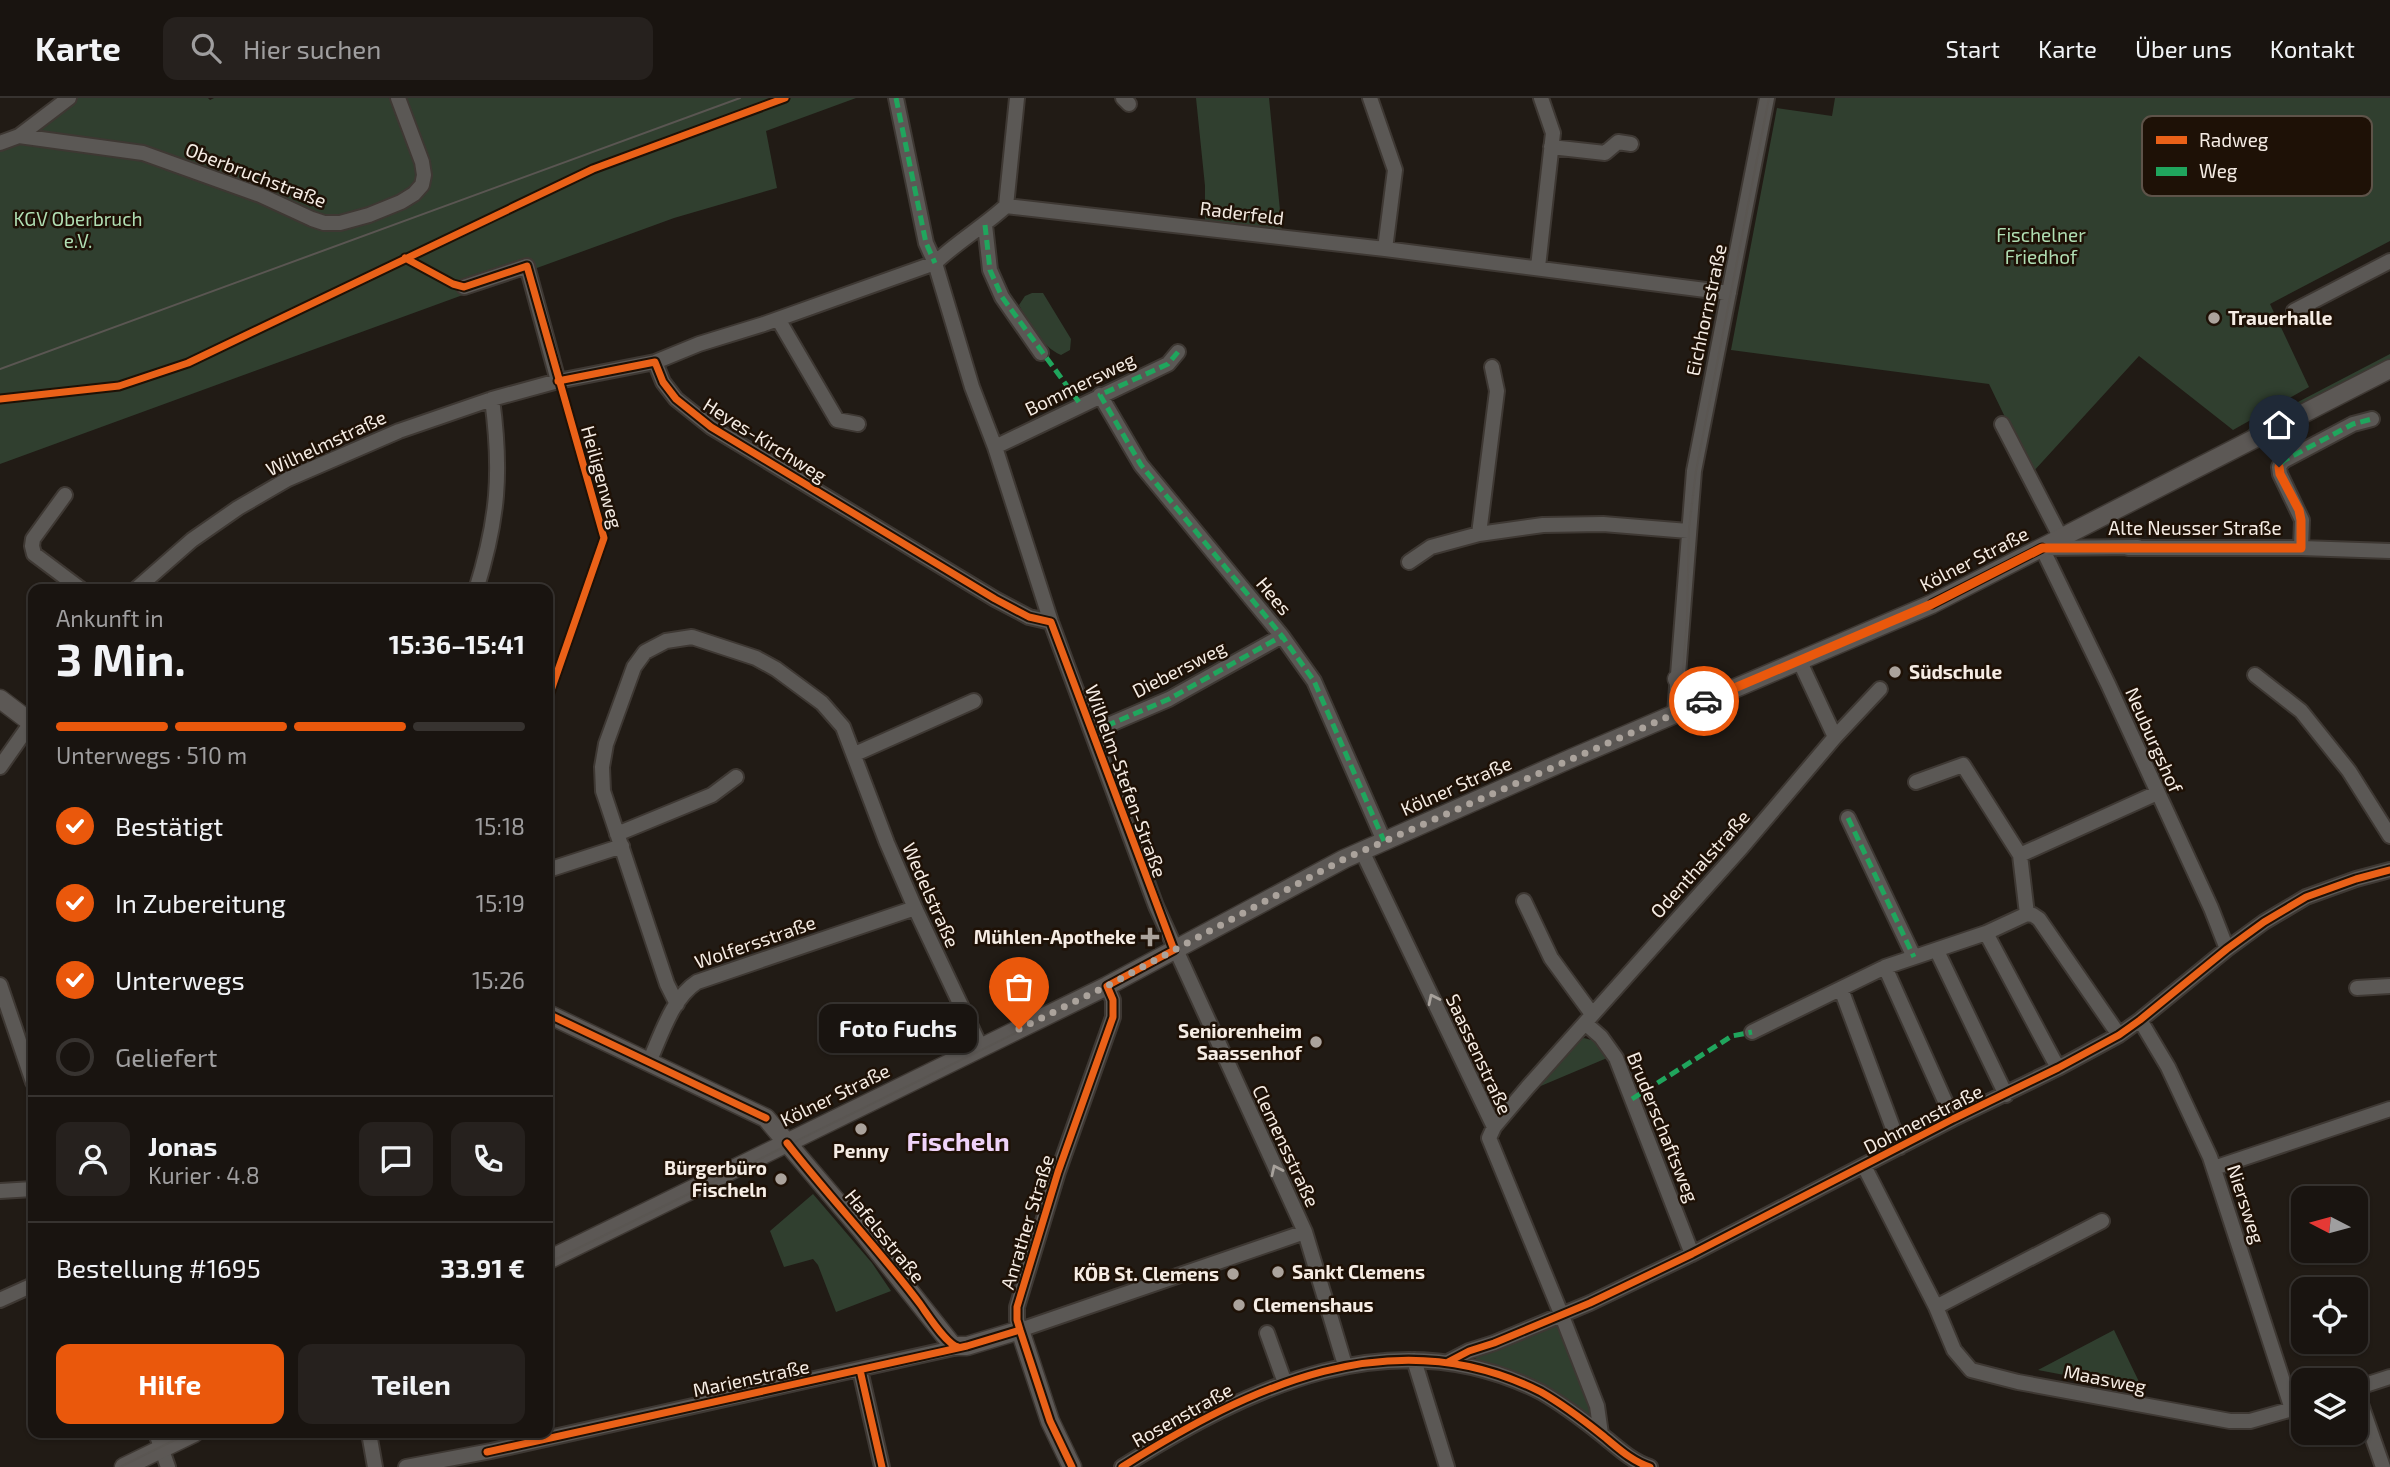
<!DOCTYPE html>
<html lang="de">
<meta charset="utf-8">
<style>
:root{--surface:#191410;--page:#26211e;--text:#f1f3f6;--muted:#9f9e9f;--line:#373330;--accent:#ea580c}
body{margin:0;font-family:"Exo 2",sans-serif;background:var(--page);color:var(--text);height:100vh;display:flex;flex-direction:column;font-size:26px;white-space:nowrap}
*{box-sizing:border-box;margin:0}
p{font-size:23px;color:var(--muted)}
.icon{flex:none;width:38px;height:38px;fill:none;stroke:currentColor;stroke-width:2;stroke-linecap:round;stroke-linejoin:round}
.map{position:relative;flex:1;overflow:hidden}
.drawer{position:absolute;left:28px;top:486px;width:525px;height:854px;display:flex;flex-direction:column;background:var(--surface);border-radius:14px;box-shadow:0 2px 5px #0004,0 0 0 2px var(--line)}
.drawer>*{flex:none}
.needle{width:46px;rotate:276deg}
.tools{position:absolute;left:2291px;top:1088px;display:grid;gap:14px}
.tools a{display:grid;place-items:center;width:77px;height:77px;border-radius:14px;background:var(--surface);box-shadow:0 2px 5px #0004,0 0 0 2px var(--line);font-size:35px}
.pin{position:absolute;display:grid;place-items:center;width:60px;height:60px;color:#fff;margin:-72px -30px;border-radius:50% 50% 50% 0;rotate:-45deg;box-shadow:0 0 7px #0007}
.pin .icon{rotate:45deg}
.courier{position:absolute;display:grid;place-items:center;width:70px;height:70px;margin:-35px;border:5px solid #ea580c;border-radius:50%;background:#fff;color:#222;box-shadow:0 2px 9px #0007}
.bubble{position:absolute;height:49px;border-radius:14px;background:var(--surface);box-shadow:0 2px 5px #0004,0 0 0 2px var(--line);font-size:23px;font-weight:700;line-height:49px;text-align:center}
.head em{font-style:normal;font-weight:700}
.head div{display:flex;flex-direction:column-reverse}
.head{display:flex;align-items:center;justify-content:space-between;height:119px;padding:0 28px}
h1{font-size:46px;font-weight:700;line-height:52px}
.bar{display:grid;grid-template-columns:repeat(4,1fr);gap:10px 7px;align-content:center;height:84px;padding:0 28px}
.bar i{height:9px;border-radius:5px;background:var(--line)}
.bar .active{background:var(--accent)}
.bar p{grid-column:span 4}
.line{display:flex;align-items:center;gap:18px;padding:0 28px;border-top:2px solid var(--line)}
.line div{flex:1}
.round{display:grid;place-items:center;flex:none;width:74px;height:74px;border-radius:14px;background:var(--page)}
ol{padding:0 28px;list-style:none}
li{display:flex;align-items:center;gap:21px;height:77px}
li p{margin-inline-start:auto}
li .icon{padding:7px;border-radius:50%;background:var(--accent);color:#fff;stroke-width:4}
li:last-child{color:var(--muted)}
li i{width:38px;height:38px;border:4px solid var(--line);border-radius:50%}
.cta{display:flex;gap:14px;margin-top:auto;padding:14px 28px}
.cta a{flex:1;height:80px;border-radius:14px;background:var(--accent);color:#fff;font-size:28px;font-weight:700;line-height:80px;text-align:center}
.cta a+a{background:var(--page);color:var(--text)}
header{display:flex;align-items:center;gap:42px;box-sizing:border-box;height:98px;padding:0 35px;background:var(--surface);border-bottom:2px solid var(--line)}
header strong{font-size:33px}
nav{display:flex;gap:38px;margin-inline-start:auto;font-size:24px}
.search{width:490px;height:63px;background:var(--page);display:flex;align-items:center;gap:18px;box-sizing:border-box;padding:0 24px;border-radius:14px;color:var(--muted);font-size:26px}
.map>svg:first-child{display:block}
</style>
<header>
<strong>Karte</strong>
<div class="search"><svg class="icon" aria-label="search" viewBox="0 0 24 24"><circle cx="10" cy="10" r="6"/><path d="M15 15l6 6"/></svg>Hier suchen</div>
<nav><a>Start</a><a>Karte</a><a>Über uns</a><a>Kontakt</a></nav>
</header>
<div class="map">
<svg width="2390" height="1369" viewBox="0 0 2390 1369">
<rect width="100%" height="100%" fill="#211b15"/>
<path fill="#303f2f" d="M75,0H208L210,2L214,0H856L766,33L777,90L674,120L0,366V41L23,42L63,51L96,54L238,84L30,36Z
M1196,0H1269L1282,133L1205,126V88Z
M1835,0H2390V143L2270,206L2309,289L2233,332L2139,258L2032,375L1989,286L1731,252L1777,10L1832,18Z
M1032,195H1043L1071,241L1070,252L1061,257C1041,248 1029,226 1019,207L1025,198Z
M2390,256V263L2243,340L2250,329Z
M1584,940L1595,943L1607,960L1536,990L1572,944Z
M813,1096L872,1165L891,1193L836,1214L818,1167L813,1161L784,1169L770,1133Z
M1560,1224L1590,1300L1591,1316L1586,1317L1475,1262L1477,1256Z
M2114,1232L2143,1292L2038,1272Z"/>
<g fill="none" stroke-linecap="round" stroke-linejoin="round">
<defs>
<path id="minor" d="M896,0L926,145L935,165L972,289L995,349L1051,524L1156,808L1305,1134L1345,1267
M1123,0L1129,6
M1370,0L1395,72L1385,151
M19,38L143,55L260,97L312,121L324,125H340L369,117L401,104L414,96L422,87L424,77L422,64L398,0
M0,45L19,38L69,0
M1551,49L1605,55L1618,44L1631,46
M1006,108L1017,0
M985,127L990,172L1002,199L1041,255
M1538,169L1553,35L1541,0
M464,189L527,168L558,283
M2294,213L2390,163
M778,221L837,322L858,326
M655,264L663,284L676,301L711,329L995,501L1029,519L1051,524
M1100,297L1141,367L1282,538L1314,583L1384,743
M2002,326L2061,440
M995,349L1168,266L1178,254
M65,397L33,441L32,448L34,456L82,492
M1479,436L1497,293L1492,269
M2138,449L2042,450L2108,586L2211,810L2227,851
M2128,450H2301L2390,453
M2301,450L2302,422L2280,376L2279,369L2283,363L2353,326L2372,321
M1409,464L1431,449L1479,436L1543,427L1603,426L1688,433
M135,492L192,442L238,410L288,381L399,333L492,301L558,283L655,264L699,246L764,226L935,165C957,144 983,129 1006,108L1385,151L1729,195
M476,492C498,422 502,374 492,301
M2255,577L2301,613L2349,673L2390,738
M1675,615L1694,373L1767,0
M1092,634L1169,601L1282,538
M1835,639L1880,591
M855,656L974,603
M0,669L33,622
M1916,684L1963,667L2020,757
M1848,720L1914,859
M617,736L712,697L736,679
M1362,753L1494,1029
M548,772L622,748
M1524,803L1551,860L1592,916
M2027,816L2033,817L2039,821L2119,937
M1986,835L2058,970
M1937,853L2006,997
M1885,869L1953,1021
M0,887L33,984
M1107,888L1113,902V919L1058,1074L1017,1209V1222L1020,1232L1305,1134
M2357,890L2390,888
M1841,891L1900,1049
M677,906L667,886L603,693L602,669L606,646L634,569L645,554L666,543L692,539L756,560L776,571L822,605L843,629L887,745L915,810L981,950
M2140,922L2168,969L2210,1059L2292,1311
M1585,925L1601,939L1616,960L1692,1156
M1752,934L1885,869L1986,835L2027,816L2020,757L2157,695
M649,964C661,938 672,900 697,884L915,810
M1864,1068L1936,1209L1954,1252L1971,1272L2018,1284L2230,1323H2250L2303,1308
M2214,1070L2390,1011
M0,1093L33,1091
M0,1202L33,1187
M1936,1209L2102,1123
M1267,1235L1285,1285
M1414,1262L1447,1369
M1448,1264L1469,1253L1494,1245L1590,1205L1692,1156L1953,1021L2058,970L2119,937L2140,922L2227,851L2264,824L2306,799L2356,781L2390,772
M860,1272L882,1369
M2356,1290L2390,1279
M2356,1292L2383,1369
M156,1335L168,1369
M369,1335L375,1369
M1601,1336L1597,1308L1562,1218L1489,1040L1494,1029L1527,990L1742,749L1835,639L1800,564
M406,1369L491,1353L958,1249
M1122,1369C1249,1289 1393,1219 1541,1294C1562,1306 1582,1321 1602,1337C1617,1349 1631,1363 1650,1369"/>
<path id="major" d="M1677,581L1687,598L1704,603
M0,601L33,626
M548,916L766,1020L861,1132L953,1248H967L1020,1232L1050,1323L1072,1369
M548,1162L1107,888L1344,761L1572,660L1932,506L2390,271
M124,1369L194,1335"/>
</defs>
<use href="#minor" stroke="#3e3833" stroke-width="18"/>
<use href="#major" stroke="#3e3833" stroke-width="21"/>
<use href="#minor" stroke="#5b5855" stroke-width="14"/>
<use href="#major" stroke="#5c5855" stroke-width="18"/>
<path stroke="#5a5652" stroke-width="2" d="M0,271L740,0
M548,1165L1083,902L1343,763L1660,625L1675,609L1682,586L1687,521L1689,430L1696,373L1769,0
M120,1369L189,1335"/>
<path stroke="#20a55d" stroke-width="5" stroke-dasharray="10 5" stroke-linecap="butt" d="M896,0L926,145L935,165
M985,127L990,172L1002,199L1081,307
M1178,254L1168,266L1100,297L1141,367L1282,538L1314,583L1384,743
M2301,450L2302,422L2280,376L2279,369L2283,363L2353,326L2372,321
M1092,634L1169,601L1282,538
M1848,720L1914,859
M1632,1001L1732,938L1752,934"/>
<defs>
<path id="cycleway" d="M405,160L453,186L464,189L527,168L604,440L548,601
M558,283L655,264L663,284L676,301L711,329L995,501L1029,519L1051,524L1174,852L1107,888L1113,902V919L1058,1074L1017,1209V1222L1020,1232L1050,1323L1072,1369
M0,301L119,288L188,265L593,71L785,0
M1932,506L2042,450
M548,916L766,1020
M787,1045C830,1100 878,1150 920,1206C928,1217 946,1246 958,1249
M1448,1264L1469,1253L1494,1245L1590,1205L1692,1156L1953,1021L2058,970L2119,937L2140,922L2227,851L2264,824L2306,799L2356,781L2390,772
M860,1272L882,1369
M487,1354L967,1248L1020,1232
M1122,1369C1249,1289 1393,1219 1541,1294C1562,1306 1582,1321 1602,1337C1617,1349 1631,1363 1650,1369"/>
</defs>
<use href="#cycleway" stroke="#1e1106" stroke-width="11"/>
<use href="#cycleway" stroke="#ea6118" stroke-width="7"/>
</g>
<defs><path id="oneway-chevron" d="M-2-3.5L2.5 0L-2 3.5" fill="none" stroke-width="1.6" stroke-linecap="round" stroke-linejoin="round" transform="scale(1.75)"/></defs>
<g stroke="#a8a29c">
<use href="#oneway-chevron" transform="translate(1433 901) rotate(-116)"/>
<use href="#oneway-chevron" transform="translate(1276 1072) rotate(-115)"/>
</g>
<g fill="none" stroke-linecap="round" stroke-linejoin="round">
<path stroke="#aba39c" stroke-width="7" stroke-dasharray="0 12.6" d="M1019,931L1107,888L1344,761L1704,603"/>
<path stroke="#ea580c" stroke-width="9" d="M1704,603L1932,506L2042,450H2301V422L2299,412L2280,376L2279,369"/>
</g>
<g fill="#aba39c" stroke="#1e1106" stroke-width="2.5">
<circle cx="2214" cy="220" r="7"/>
<circle cx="1895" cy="574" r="7"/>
<path d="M1146.5 828.5h7v7h7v7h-7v7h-7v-7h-7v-7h7z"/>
<circle cx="1316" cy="944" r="7"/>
<circle cx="861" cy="1031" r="7"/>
<circle cx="781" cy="1081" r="7"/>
<circle cx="1278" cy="1174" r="7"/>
<circle cx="1233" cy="1176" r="7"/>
<circle cx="1239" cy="1207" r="7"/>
</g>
<g text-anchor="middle" stroke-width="5" stroke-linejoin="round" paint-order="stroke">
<g font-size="19" fill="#f5ece4" stroke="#1e1106">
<text transform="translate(256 77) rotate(21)" y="7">Oberbruchstraße</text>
<text transform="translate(1242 115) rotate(7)" y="7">Raderfeld</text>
<text transform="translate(1706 212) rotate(-78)" y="7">Eichhornstraße</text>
<text transform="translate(1080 286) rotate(-26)" y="7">Bommersweg</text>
<text transform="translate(765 342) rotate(32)" y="7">Heyes-Kirchweg</text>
<text transform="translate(326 345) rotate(-25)" y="7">Wilhelmstraße</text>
<text transform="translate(602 379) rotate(74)" y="7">Heiligenweg</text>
<text x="2195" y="437">Alte Neusser Straße</text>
<text transform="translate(1974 461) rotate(-27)" y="7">Kölner Straße</text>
<text transform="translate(1274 498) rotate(50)" y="7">Hees</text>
<text transform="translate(1179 571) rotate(-27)" y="7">Diebersweg</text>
<text transform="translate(2154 642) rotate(66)" y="7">Neuburgshof</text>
<text transform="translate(1126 683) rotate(70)" y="7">Wilhelm-Stefen-Straße</text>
<text transform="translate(1456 688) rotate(-24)" y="7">Kölner Straße</text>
<text transform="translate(1700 766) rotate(-48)" y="7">Odenthalstraße</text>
<text transform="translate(931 797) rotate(66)" y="7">Wedelstraße</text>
<text transform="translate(755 844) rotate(-19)" y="7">Wolfersstraße</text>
<text transform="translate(1479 956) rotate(65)" y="7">Saassenstraße</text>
<text transform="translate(835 997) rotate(-26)" y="7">Kölner Straße</text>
<text transform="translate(1923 1021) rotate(-27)" y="7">Dohmenstraße</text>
<text transform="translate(1663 1029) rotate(68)" y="7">Bruderschaftsweg</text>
<text transform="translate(1286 1048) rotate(65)" y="7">Clemensstraße</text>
<text transform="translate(2246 1106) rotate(72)" y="7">Niersweg</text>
<text transform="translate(1027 1124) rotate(-73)" y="7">Anrather Straße</text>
<text transform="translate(885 1138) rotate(51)" y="7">Hafelsstraße</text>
<text transform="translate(751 1280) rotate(-12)" y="7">Marienstraße</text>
<text transform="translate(2105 1281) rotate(11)" y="7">Maasweg</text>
<text transform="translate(1182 1317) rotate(-29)" y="7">Rosenstraße</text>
</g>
<g font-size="19" fill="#b0deb3" stroke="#1e1106">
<text x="78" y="128">KGV Oberbruch<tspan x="78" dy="22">e.V.</tspan></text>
<text x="2041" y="144">Fischelner<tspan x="2041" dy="22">Friedhof</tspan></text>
</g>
<g font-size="19" font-weight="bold" fill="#f5ece4" stroke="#1e1106" text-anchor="start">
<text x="2228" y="227">Trauerhalle</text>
<text x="1909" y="581">Südschule</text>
<text x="1136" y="846" text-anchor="end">Mühlen-Apotheke</text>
<text x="1302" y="940" text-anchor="end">Seniorenheim<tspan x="1302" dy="22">Saassenhof</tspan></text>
<text x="861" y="1060" text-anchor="middle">Penny</text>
<text x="767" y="1077" text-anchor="end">Bürgerbüro<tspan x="767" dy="22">Fischeln</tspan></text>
<text x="1292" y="1181">Sankt Clemens</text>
<text x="1219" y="1183" text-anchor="end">KÖB St. Clemens</text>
<text x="1253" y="1214">Clemenshaus</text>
</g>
<g font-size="26" font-weight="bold" fill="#efd3f9" stroke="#1e1106">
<text x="958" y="1053">Fischeln</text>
</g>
</g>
<rect x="2142" y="18" width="230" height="80" rx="10" fill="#1e1106" stroke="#5e5349" stroke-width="2"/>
<rect x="2156" y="38" width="31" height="8" fill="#ea6118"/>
<rect x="2156" y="69" width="31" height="9" fill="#20a55d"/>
<g font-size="19" fill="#f5ece4">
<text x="2199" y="49">Radweg</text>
<text x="2199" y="80">Weg</text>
</g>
</svg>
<div class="tools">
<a><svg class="needle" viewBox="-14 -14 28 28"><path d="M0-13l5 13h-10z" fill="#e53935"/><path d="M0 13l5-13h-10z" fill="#9f9e9f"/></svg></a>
<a><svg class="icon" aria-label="locate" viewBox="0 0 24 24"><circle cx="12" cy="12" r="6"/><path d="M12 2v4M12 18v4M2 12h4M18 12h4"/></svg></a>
<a><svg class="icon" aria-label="layers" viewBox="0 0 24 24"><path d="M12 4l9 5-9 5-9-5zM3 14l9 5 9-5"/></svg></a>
</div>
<div class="pin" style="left:1019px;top:931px;background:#ea580c"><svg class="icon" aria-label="bag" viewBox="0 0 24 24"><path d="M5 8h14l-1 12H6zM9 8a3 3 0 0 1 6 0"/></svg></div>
<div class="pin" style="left:2279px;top:369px;background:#1f2937"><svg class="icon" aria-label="home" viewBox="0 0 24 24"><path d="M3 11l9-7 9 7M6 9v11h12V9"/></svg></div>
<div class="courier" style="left:1704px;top:603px"><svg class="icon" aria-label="car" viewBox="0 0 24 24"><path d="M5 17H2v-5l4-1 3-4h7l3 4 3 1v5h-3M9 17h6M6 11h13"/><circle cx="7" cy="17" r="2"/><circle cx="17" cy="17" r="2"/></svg></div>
<div class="bubble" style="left:819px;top:906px;width:158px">Foto Fuchs</div>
<section class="drawer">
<div class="head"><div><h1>3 Min.</h1><p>Ankunft in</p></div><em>15:36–15:41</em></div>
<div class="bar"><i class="active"></i><i class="active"></i><i class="active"></i><i></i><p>Unterwegs · 510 m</p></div>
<ol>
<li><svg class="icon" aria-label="check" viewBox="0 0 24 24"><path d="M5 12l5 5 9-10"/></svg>Bestätigt<p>15:18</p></li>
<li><svg class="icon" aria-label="check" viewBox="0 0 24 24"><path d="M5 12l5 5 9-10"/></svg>In Zubereitung<p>15:19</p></li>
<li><svg class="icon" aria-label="check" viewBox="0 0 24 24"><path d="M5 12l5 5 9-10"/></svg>Unterwegs<p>15:26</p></li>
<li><i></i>Geliefert</li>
</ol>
<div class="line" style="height:126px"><a class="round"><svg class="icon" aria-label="person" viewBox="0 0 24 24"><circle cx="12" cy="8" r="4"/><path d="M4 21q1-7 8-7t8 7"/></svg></a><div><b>Jonas</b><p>Kurier · 4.8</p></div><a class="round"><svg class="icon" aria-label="chat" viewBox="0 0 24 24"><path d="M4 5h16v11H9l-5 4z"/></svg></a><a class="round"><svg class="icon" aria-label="phone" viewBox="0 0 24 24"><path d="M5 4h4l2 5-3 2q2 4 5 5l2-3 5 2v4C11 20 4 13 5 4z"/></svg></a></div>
<div class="line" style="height:91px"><div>Bestellung #1695</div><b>33.91 €</b></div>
<div class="cta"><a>Hilfe</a><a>Teilen</a></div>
</section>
</div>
